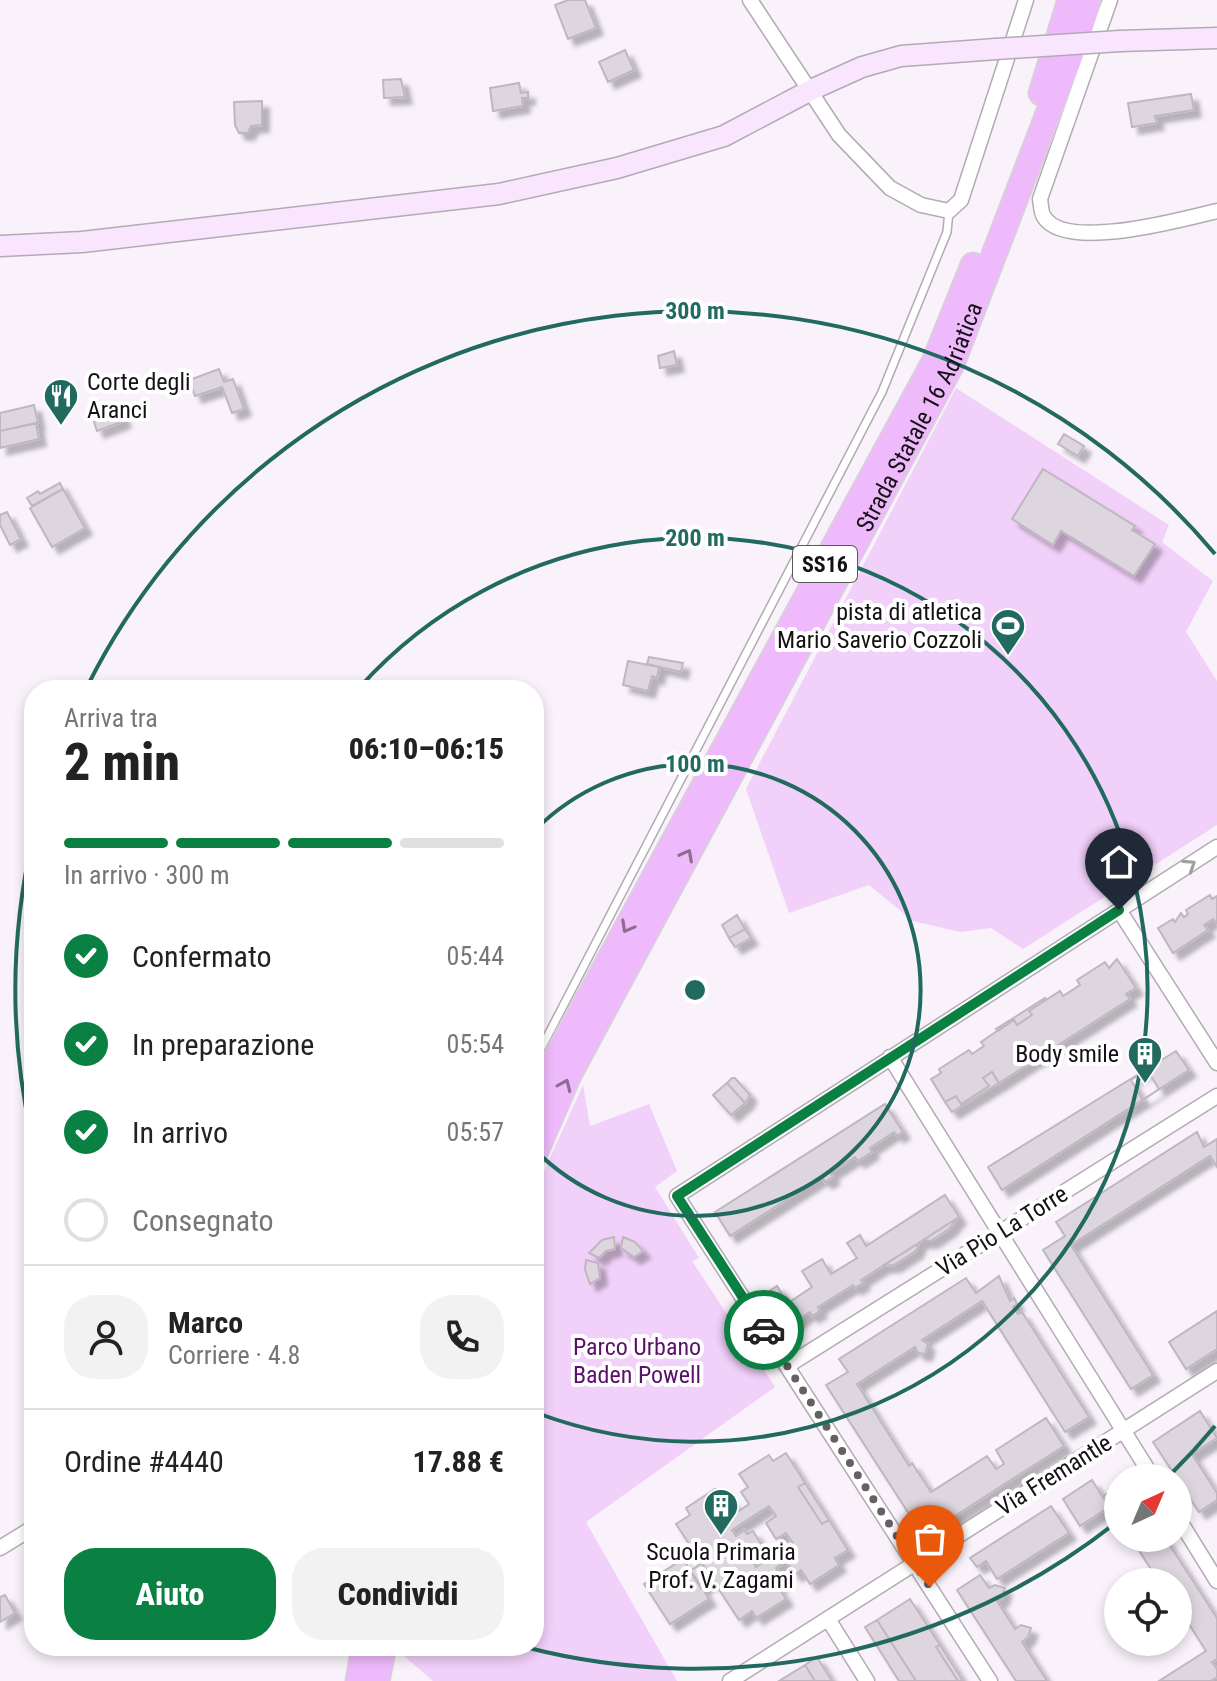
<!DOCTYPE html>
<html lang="it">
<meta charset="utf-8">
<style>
:root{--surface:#fff;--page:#f2f2f2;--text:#222;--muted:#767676;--line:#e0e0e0;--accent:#0b8043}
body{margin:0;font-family:"Roboto Condensed",sans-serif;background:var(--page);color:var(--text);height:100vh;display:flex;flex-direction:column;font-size:30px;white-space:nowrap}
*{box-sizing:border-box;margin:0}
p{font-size:26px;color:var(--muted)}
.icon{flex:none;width:44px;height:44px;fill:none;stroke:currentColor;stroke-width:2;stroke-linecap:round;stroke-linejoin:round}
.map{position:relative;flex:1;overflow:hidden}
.sheet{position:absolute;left:24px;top:680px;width:520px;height:976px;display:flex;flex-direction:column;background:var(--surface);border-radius:32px;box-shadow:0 4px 12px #0003}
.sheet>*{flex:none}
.needle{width:52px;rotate:44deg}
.controls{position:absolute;left:1104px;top:1464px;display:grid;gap:16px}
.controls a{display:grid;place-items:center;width:88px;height:88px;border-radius:50%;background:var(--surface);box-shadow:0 4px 12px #0003;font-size:40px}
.pin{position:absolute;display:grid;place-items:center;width:68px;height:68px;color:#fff;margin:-82px -34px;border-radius:50% 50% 50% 0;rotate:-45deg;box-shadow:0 0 8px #0007}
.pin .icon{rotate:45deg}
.courier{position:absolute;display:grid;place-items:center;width:80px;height:80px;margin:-40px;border:6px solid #0b8043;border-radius:50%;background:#fff;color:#222;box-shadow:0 2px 10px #0007}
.summary em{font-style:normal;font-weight:800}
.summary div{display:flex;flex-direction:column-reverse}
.summary{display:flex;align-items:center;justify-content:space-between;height:136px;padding:0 40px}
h1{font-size:52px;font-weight:800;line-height:60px}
.bar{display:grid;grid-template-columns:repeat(4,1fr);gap:12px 8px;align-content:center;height:96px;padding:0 40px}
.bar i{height:10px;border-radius:6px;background:var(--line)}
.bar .on{background:var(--accent)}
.bar p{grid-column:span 4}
.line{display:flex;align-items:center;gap:20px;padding:0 40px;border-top:2px solid var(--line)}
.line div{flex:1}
.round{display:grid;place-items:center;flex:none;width:84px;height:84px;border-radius:32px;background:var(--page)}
ol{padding:0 40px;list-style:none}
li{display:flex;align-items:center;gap:24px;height:88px}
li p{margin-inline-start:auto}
li .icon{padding:8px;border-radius:50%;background:var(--accent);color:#fff;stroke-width:4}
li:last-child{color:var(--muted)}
li i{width:44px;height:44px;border:4px solid var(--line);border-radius:50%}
.action{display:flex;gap:16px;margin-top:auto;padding:16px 40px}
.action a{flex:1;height:92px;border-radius:32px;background:var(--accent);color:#fff;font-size:32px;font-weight:800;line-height:92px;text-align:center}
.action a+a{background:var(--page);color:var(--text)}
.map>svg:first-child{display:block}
</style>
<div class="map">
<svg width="1217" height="1681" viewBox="0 0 1217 1681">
<defs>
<filter id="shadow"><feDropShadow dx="7" dy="7" stdDeviation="2" flood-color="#0004"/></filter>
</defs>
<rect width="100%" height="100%" fill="#f9f2fb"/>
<path fill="#f1d0f9" d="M956,388L1169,525L1162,542L1213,581L1186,632L1217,681V825L1023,949L991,928L960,932L913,921L869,885L789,913L746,789Z
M583,1085L590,1126L649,1104L677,1171L655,1187L699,1258L692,1261L775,1387L586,1522L677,1681H433L398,1651L399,1646H534V1193Z"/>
<path fill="#ddd6de" stroke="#beb7c0" stroke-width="2" fill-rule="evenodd" filter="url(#shadow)" d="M568,0H585L596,28L568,39L555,5Z
M625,50L634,70L608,82L599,62Z
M401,79L405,97L384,98L383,80Z
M519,83L521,93L528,92V98H522L523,106L493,111L490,88Z
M1191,94L1194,110L1155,116L1157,123L1132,127L1128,103Z
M262,101V125L251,126L248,133H239L235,125L234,102Z
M674,351L677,365L660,368L658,356Z
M219,369L224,382L233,379L244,409L232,413L222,387L195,396L189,380Z
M34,405L38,423L0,431V413Z
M120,411L124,421L97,431L94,422Z
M36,423L39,439L0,448V431Z
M1064,434L1084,446L1078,456L1058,444Z
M1043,469L1135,526L1132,530L1155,544L1134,576L1061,531L1053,545L1012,519Z
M60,483L63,489L32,506L27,498L38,491L40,494Z
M63,489L85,528L52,547L30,508Z
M7,512L21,539L10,545L0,525V515Z
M649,657L683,663L681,672L647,664Z
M628,661L659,667L657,678L652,676L648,691L623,685Z
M1210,895L1212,899L1217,896V924L1213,919L1204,925L1208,930L1173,953L1158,928L1173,919L1175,922L1181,913L1184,917L1188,914L1186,910Z
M737,915L745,929L729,938L722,925Z
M745,929L751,938L735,947L729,938Z
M1117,959L1136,988L1126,994L1130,999L999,1083L992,1072L983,1078L989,1086L961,1104L956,1096L945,1102L931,1079L941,1073L939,1069L969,1050L972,1054L984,1046L981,1042L994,1033L1014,1020L1017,1025L1032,1015L1029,1011L1060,991L1063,996L1080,985L1077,980L1105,962L1109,968Z
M1045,998L1046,1000L1029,1011L1032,1015L1017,1025L1014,1020L998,1031L996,1029Z
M1176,1051L1189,1070L1002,1190L988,1167Z
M1147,1070L1159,1089L1143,1100L1131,1080Z
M992,1072L999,1083L952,1112L945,1102L956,1096L961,1104L989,1086L983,1078Z
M732,1078H735L750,1095L745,1103L727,1083Z
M727,1083L745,1103L731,1115L713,1095Z
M885,1104L903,1132L897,1136L894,1132L870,1148L872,1152L858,1161L855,1157L830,1173L833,1177L825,1182L822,1177L730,1236L715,1212Z
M1197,1132L1204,1147L1217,1139V1167L1210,1156L1071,1245L1153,1375L1131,1389L1043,1250L1065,1236L1056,1222Z
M945,1195L959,1217L861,1280L863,1283L855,1288L853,1285L818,1307L820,1311L812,1316L810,1312L789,1326L768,1292L777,1286L788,1303L812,1287L802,1271L822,1259L831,1274L857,1258L847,1243L860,1235L866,1246Z
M958,1218L949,1229L931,1241L923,1240Z
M614,1237L615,1249L606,1251L599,1258L589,1253L602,1240Z
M623,1237L635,1242L643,1251L634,1257L621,1248Z
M919,1243L916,1251L894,1265L882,1266Z
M586,1260L598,1263L600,1278L590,1284L585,1270Z
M999,1276L1010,1301L1014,1298L1017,1304L1013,1307L1018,1314L1022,1312L1089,1417L1065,1432L982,1301L922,1340L928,1344L925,1354L918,1353L915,1347L857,1384L909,1466L912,1463L931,1492L987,1456L996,1469L1004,1464L996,1450L1046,1418L1064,1446L947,1521L942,1513L918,1528L826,1385L848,1372L839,1359L966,1278L976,1293Z
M1217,1311V1349L1186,1369L1169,1342Z
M1200,1411L1217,1438L1192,1454L1217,1493V1500L1199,1512L1153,1442Z
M786,1453L805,1483L798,1487L822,1524L829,1520L848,1550L835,1558L839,1565L810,1584L801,1570L795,1575L786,1561L776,1568L784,1581L777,1585L786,1599L756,1618L752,1611L739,1620L676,1524L690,1515L686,1508L715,1489L723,1502L730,1498L739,1511L749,1504L741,1492L748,1487L739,1474L769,1455L773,1461ZM769,1506L776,1516L766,1523L776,1539L786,1533L793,1543L756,1567L749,1556L763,1547L753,1531L747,1534L744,1530L736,1536L732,1530Z
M1092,1480L1109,1507L1080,1526L1063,1499Z
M805,1483L829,1520L822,1524L798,1487Z
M1118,1487V1518L1103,1496Z
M1051,1506L1069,1533L997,1579L986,1561L977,1567L970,1558Z
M1131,1538H1165L1217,1618V1659L1212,1662L1217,1669V1677L1211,1681H1159L1206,1651L1178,1607V1582H1162L1156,1577Z
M683,1559L709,1599L670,1624L644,1584Z
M702,1563L713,1580L701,1588L690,1571Z
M980,1575L989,1588L995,1585L1005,1588L1002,1598L997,1601L1015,1629L1021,1625L1031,1628L1028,1637L1022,1642L1047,1681H1016L957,1590Z
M5,1595L15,1613L0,1622V1597Z
M910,1599L940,1645L936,1647L958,1681H916L877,1620Z
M877,1620L916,1681H899L865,1627Z
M940,1645L963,1681H958L936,1647Z
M817,1657L832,1681H815L805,1665Z
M805,1665L815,1681H779Z"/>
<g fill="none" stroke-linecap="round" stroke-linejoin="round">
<defs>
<path id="service" d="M534,1062L882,392L947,232L949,211"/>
<path id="minor" d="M750,0L839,135L890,188L921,205L949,211L961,200L1026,0
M1110,0L1040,199C1041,204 1041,213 1044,217C1066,252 1183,219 1217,211
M1119,910L1217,1063
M890,1057L1153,1478
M787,1366L1217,1096
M1178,1518L1217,1581
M0,1548L34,1527
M828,1619L867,1681
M730,1681L1217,1371
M990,1681L677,1196L1217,847"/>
<path id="secondary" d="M1120,41L1217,38
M0,246L82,242L499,194L617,168L724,136L811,90L862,67L901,56L996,49"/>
<g id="trunk">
<path d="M1041,93L1070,0"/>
<path d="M534,1107L552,1065L934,362L973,265"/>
<path id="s1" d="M534,1156L570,1073L952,364L1079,33L1088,0"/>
<path d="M358,1681L364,1646"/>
<path d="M377,1681L384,1646"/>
</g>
</defs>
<use href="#service" stroke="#b2abb3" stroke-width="10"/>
<use href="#minor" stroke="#b2abb3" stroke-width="17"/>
<use href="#secondary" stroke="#b2abb3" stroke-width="23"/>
<use href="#trunk" stroke="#d5d4d5" stroke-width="27"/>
<use href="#service" stroke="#fff" stroke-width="7"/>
<use href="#minor" stroke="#fff" stroke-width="14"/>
<use href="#secondary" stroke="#f9e5fe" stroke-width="20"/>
<use href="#trunk" stroke="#efbafb" stroke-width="24"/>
<defs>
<path id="secondary-bridge" d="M996,49L1120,41"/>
</defs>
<use href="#secondary-bridge" stroke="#b2abb3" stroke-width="23" stroke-linecap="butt"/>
<use href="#secondary-bridge" stroke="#f9e5fe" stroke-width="20"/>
</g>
<defs><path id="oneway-chevron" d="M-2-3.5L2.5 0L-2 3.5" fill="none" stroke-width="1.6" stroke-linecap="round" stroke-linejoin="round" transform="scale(2)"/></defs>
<g stroke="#8c6e93">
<use href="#oneway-chevron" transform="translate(687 855) rotate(-62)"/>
<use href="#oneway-chevron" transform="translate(627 927) rotate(119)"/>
<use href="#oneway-chevron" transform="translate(565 1085) rotate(-66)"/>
</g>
<use stroke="#a1a0a1" href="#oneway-chevron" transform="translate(1190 865) rotate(-33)"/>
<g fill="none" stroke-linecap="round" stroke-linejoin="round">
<path stroke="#646064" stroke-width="8" stroke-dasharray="0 14.4" d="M764,1330L930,1587"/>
<path stroke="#0b8043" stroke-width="10" d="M764,1330L677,1196L1119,910"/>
</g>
<g fill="none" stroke="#226a60" stroke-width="4">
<path d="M535 830A226 226 0 1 1 535 1150"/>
<path d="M359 688A452 452 0 1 1 537 1413"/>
<path d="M1215 1426A679 679 0 0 1 1171 1474M1118 1521A679 679 0 0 1 525 1647M33 1143A679 679 0 0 1 33 837M87 687A679 679 0 0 1 1215 554"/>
</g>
<defs>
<symbol id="restaurant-pin" viewBox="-11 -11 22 30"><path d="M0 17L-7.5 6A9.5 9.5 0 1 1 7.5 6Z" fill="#226a60" stroke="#fff"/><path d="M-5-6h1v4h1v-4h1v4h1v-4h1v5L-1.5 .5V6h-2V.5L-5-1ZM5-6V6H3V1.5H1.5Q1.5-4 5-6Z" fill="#fff"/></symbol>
<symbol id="stadium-pin" viewBox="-11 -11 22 30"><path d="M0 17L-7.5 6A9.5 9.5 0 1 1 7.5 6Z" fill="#226a60" stroke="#fff"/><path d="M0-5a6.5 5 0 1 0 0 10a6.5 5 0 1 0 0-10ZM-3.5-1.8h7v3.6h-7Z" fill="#fff"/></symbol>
<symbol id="building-pin" viewBox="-11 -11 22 30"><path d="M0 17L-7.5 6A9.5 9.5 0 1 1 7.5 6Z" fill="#226a60" stroke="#fff"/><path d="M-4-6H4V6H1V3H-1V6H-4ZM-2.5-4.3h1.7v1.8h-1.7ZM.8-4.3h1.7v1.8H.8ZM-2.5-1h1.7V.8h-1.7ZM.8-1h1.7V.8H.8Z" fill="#fff"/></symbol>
</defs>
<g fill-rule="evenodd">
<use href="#restaurant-pin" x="41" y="376" width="40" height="54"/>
<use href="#stadium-pin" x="988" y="606" width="40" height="54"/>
<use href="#building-pin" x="1125" y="1034" width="40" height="54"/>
<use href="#building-pin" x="701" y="1486" width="40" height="54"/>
</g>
<g text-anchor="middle" stroke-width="8" stroke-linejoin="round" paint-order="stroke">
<rect fill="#fff" stroke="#5a585a" stroke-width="2" x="793" y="546" width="64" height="36" rx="6"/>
<g font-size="22" font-weight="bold" fill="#131113">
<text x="825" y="572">SS16</text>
</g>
<g font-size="24" fill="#131113" stroke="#fff" text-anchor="end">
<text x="87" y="390" text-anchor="start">Corte degli<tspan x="87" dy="28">Aranci</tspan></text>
<text x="982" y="620">pista di atletica<tspan x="982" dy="28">Mario Saverio Cozzoli</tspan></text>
<text x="1119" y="1062">Body smile</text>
<text x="721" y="1560" text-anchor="middle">Scuola Primaria<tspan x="721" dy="28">Prof. V. Zagami</tspan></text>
</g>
<g font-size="24" fill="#131113" stroke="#fff">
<text dy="8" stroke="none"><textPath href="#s1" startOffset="834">Strada Statale 16 Adriatica</textPath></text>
<text transform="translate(1002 1231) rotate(-32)" y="8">Via Pio La Torre</text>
<text transform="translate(1054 1475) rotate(-32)" y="8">Via Fremantle</text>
</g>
<g font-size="24" fill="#5b0f6a" stroke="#fff">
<text x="637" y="1355">Parco Urbano<tspan x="637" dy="28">Baden Powell</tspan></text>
</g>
</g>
<circle cx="695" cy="990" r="12" fill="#226a60" stroke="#fff" stroke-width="4"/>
<g font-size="24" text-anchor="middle" font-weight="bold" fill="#226a60" stroke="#fff" stroke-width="8" stroke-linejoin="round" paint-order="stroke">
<text x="695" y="319">300 m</text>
<text x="695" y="546">200 m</text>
<text x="695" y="772">100 m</text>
</g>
</svg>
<div class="controls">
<a><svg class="needle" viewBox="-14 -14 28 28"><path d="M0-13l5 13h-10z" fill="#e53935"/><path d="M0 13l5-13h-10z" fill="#767676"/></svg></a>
<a><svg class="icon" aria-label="locate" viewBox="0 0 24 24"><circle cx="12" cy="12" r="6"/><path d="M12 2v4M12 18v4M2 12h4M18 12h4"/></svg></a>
</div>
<div class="pin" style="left:930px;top:1587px;background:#ea580c"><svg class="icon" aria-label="bag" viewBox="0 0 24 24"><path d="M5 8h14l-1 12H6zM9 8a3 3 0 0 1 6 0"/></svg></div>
<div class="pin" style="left:1119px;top:910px;background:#1f2937"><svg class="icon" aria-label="home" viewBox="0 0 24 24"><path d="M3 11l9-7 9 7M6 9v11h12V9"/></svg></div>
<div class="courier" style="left:764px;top:1330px"><svg class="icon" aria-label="car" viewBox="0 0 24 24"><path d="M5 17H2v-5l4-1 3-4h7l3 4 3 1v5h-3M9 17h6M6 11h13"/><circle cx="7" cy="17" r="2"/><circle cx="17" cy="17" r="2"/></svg></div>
<section class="sheet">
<div class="summary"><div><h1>2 min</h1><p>Arriva tra</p></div><em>06:10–06:15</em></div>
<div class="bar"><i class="on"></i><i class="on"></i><i class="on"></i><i></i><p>In arrivo · 300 m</p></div>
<ol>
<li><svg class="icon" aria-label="check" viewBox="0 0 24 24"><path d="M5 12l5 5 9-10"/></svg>Confermato<p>05:44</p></li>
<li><svg class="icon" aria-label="check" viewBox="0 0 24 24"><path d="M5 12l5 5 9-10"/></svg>In preparazione<p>05:54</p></li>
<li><svg class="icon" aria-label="check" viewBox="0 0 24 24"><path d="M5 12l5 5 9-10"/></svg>In arrivo<p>05:57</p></li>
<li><i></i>Consegnato</li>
</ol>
<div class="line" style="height:144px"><a class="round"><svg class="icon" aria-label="person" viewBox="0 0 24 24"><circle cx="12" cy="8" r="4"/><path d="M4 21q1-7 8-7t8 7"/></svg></a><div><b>Marco</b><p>Corriere · 4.8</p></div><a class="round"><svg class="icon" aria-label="phone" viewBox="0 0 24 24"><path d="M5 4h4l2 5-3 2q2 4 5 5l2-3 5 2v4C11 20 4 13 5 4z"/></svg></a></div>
<div class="line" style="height:104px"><div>Ordine #4440</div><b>17.88 €</b></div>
<div class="action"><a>Aiuto</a><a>Condividi</a></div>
</section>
</div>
